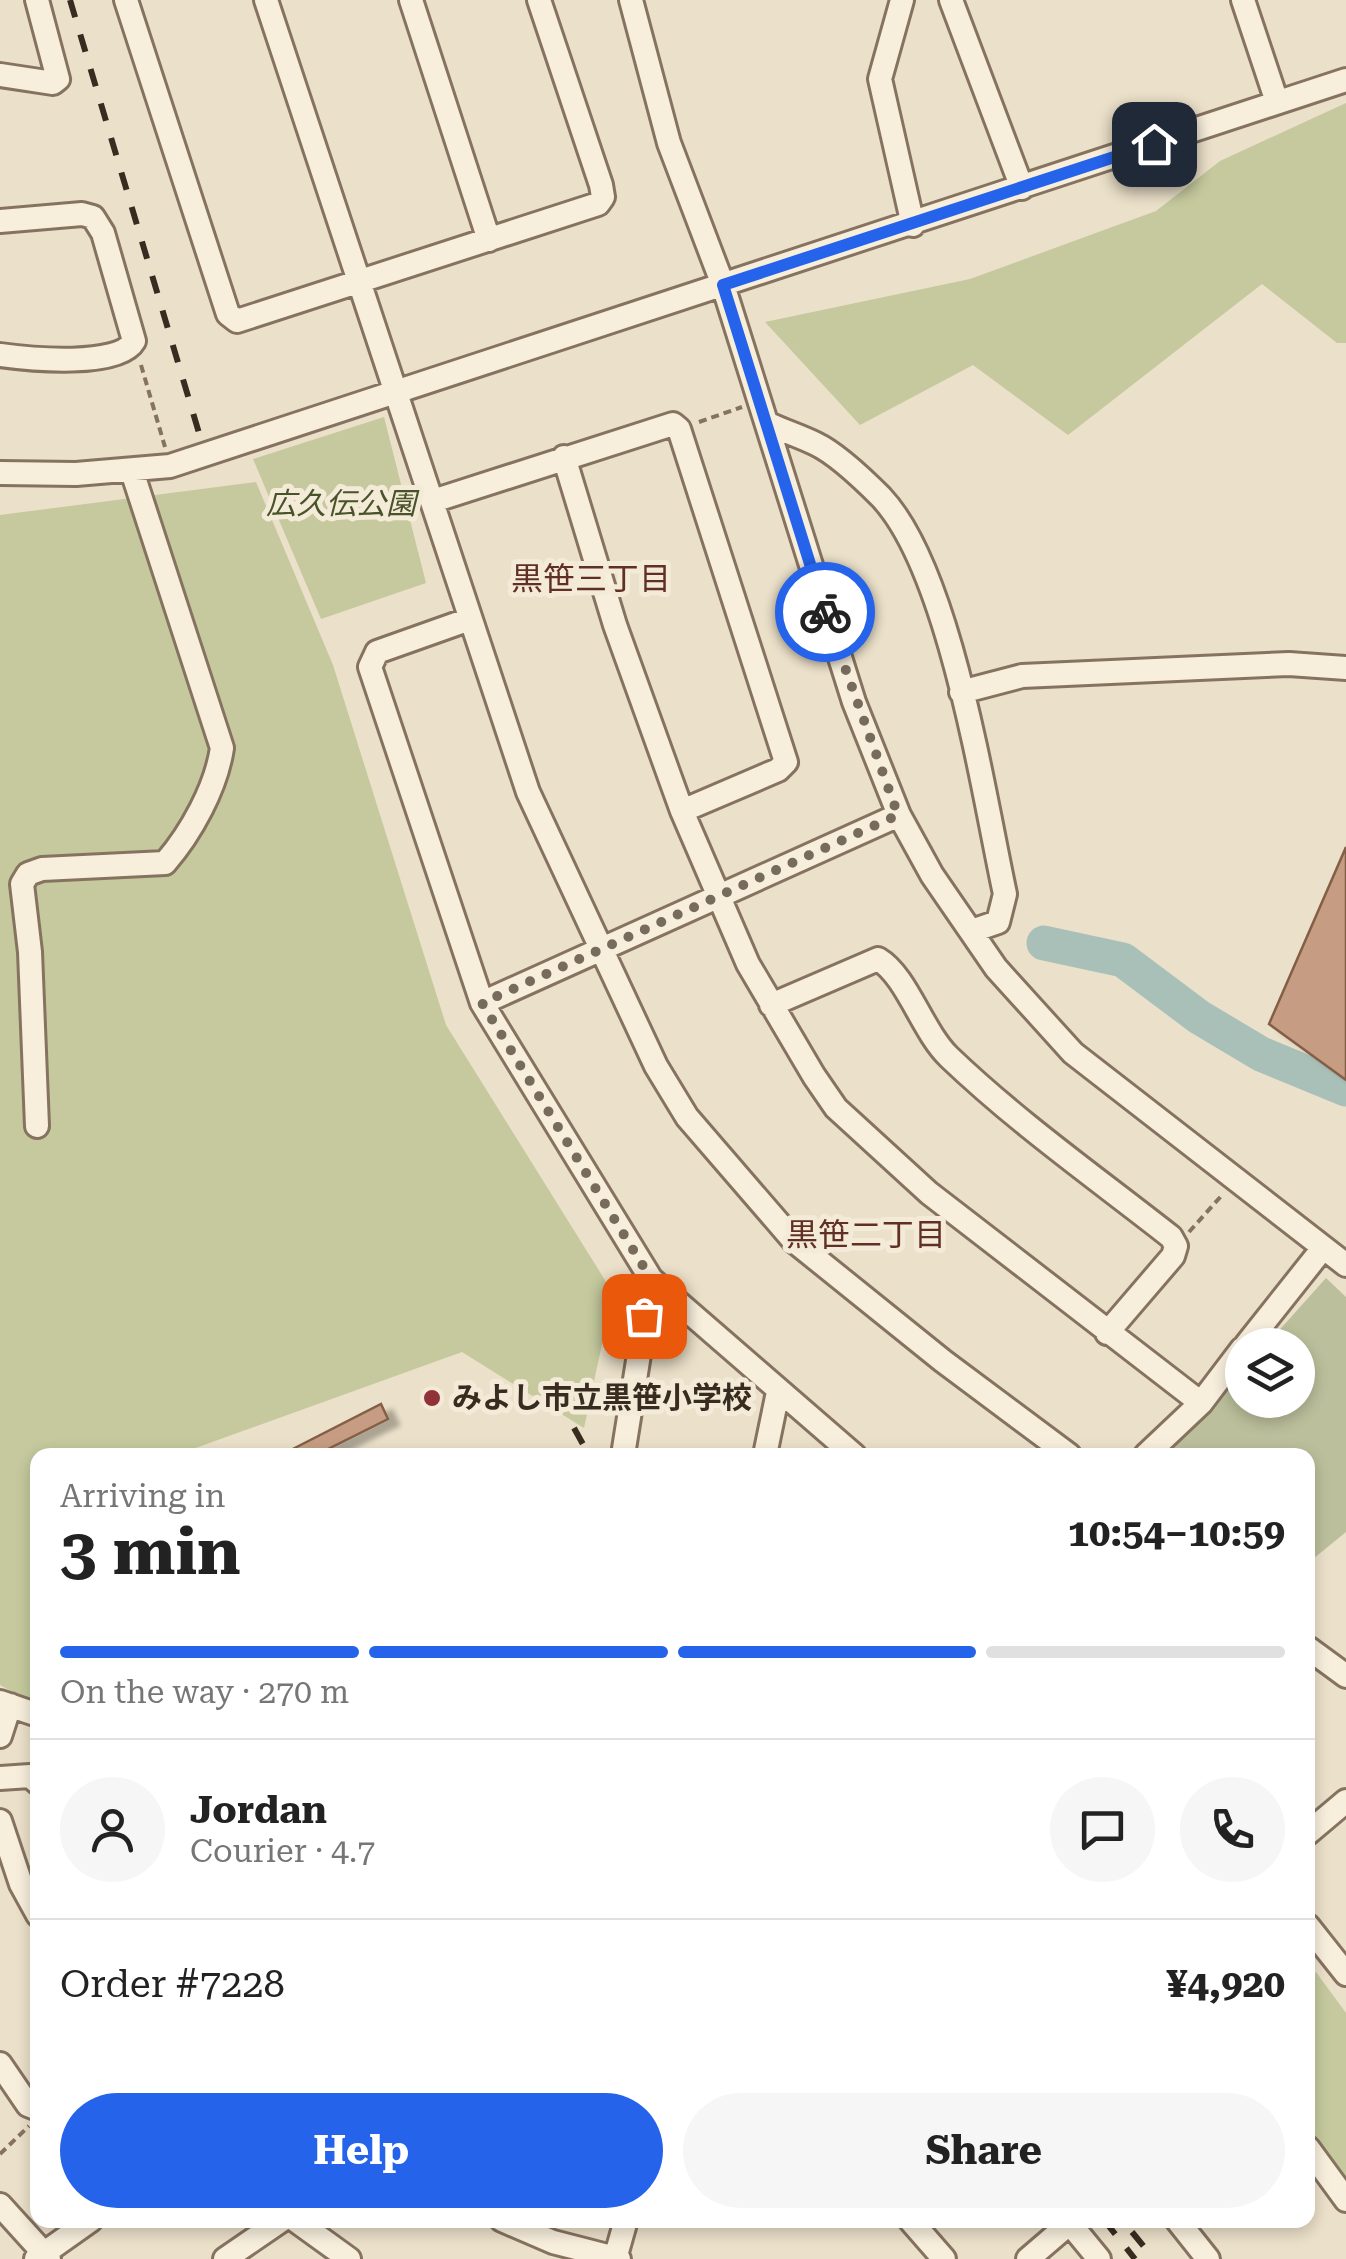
<!DOCTYPE html>
<meta charset="utf-8">
<style>
:root{--surface:#fff;--page:#f6f6f6;--text:#222;--muted:#767676;--line:#e0e0e0;--accent:#2563eb}
body{margin:0;font-family:"Roboto Serif","Noto Sans JP",serif;background:var(--page);color:var(--text);height:100vh;display:flex;flex-direction:column;font-size:38px;white-space:nowrap}
*{box-sizing:border-box;margin:0}
p{font-size:32px;color:var(--muted)}
.icon{flex:none;width:55px;height:55px;fill:none;stroke:currentColor;stroke-width:2;stroke-linecap:round;stroke-linejoin:round}
.map{position:relative;flex:1;overflow:hidden}
.details{position:absolute;left:30px;top:1448px;width:1285px;height:780px;display:flex;flex-direction:column;background:var(--surface);border-radius:20px;box-shadow:0 5px 15px #0003}
.details>*{flex:none}
.fabs{position:absolute;left:1225px;top:1328px;display:grid;gap:20px}
.fabs a{display:grid;place-items:center;width:90px;height:90px;border-radius:50%;background:var(--surface);box-shadow:0 5px 15px #0003;font-size:50px}
.pin{position:absolute;display:grid;place-items:center;width:85px;height:85px;color:#fff;margin:-42px;border-radius:20px;box-shadow:0 5px 15px #0006}
.courier{position:absolute;display:grid;place-items:center;width:100px;height:100px;margin:-50px;border:8px solid #2563eb;border-radius:50%;background:#fff;color:#222;box-shadow:0 2px 12px #0007}
.overview em{font-style:normal;font-weight:700}
.overview div{display:flex;flex-direction:column-reverse}
.overview{display:flex;align-items:center;justify-content:space-between;height:170px;padding:0 30px}
h1{font-size:65px;font-weight:700;line-height:75px}
.bar{display:grid;grid-template-columns:repeat(4,1fr);gap:15px 10px;align-content:center;height:120px;padding:0 30px}
.bar i{height:12px;border-radius:8px;background:var(--line)}
.bar .current{background:var(--accent)}
.bar p{grid-column:span 4}
.line{display:flex;align-items:center;gap:25px;padding:0 30px;border-top:2px solid var(--line)}
.line div{flex:1}
.round{display:grid;place-items:center;flex:none;width:105px;height:105px;border-radius:52px;background:var(--page)}
.action{display:flex;gap:20px;margin-top:auto;padding:20px 30px}
.action a{flex:1;height:115px;border-radius:60px;background:var(--accent);color:#fff;font-size:40px;font-weight:700;line-height:115px;text-align:center}
.action a+a{background:var(--page);color:var(--text)}
.map>svg:first-child{display:block}
</style>
<div class="map">
<svg width="1346" height="2259" viewBox="0 0 1346 2259">
<defs>
<filter id="shadow"><feDropShadow dx="11" dy="6" stdDeviation="2.5" flood-color="#0004"/></filter>
</defs>
<rect width="100%" height="100%" fill="#ebe0c9"/>
<path fill="#c5c99d" d="M1346,103V343H1337L1262,284L1068,435L973,365L860,425L765,322L970,279L1156,211L1220,161Z
M384,417L426,583L321,619L253,459Z
M256,482L333,665L446,1025L613,1293L584,1428L462,1352L176,1455H38L37,1705L0,1685V515Z
M1316,1972L1346,2013V2197L1308,2144V1979Z"/>
<path fill="#bbbf9b" d="M1326,1278L1346,1297V1532L1308,1563V1455H1166L1242,1371V1400H1298V1345H1266Z"/>
<g fill="none" stroke-linecap="round" stroke-linejoin="round">
<path stroke="#a9c0b9" stroke-width="35" d="M1044,943L1123,960L1199,1017L1261,1054L1346,1089"/>
</g>
<path fill="#c69d82" stroke="#845e46" stroke-width="2.5" filter="url(#shadow)" d="M1346,847V1080L1269,1024Z
M381,1404L388,1419L316,1455H281Z"/>
<g fill="none" stroke-linecap="round" stroke-linejoin="round">
<defs>
<path id="minor" d="M126,0L228,314L237,321L598,204L603,197L601,185L539,0
M266,0L528,792L656,1066L687,1117L794,1241L943,1361L1069,1455
M411,0L489,240
M631,0L669,143L723,285L854,702L899,815L932,875L996,968L1073,1053L1346,1265
M902,0L880,79L913,225
M951,0L1022,188
M1243,0L1277,102
M0,75L53,83L58,79L37,0
M0,221L82,214L93,217L103,233L134,341C119,368 29,359 0,355
M767,423C783,431 800,436 816,444C837,454 864,480 881,497C950,570 983,792 1005,894L998,922L972,931
M564,457L615,625L682,811L748,964L814,1076L836,1108L929,1193L1201,1403
M0,473L76,474L170,466L1346,80
M433,501L673,424L679,429L786,762L778,770L682,811
M470,619L377,652L370,667L482,1003L651,1279L854,1455
M961,692L1022,676L1289,664L1346,668
M482,1003L899,815
M771,1005L878,959C907,976 922,1031 949,1057C1018,1123 1096,1178 1171,1237L1176,1246L1173,1256L1107,1333
M37,1126L30,952L22,884L28,874L42,869L165,863C191,833 216,788 222,748L132,471
M1246,1345L1323,1248
M623,1455L651,1279
M765,1455L778,1392
M1146,1455L1201,1403L1242,1349
M1308,1648L1346,1676
M0,1702L38,1715
M0,1736L10,1705
M0,1778L30,1776L38,1783
M0,1821L21,1884L38,1915
M1308,1833L1346,1801
M1308,1926L1346,1974
M0,2064L28,2105L38,2109
M1308,2148L1346,2200
M0,2205L49,2259
M295,2220L349,2259
M502,2220L553,2242L619,2259
M910,2220L944,2259
M1067,2220L1099,2259
M1177,2220L1208,2259
M36,2259L91,2220
M225,2259L282,2220
M615,2259L626,2220
M1028,2259L1070,2223"/>
</defs>
<use href="#minor" stroke="#86735f" stroke-width="28"/>
<path stroke="#86735f" stroke-width="4" stroke-dasharray="8 5" stroke-linecap="butt" d="M141,365L165,447
M699,422L742,407
M1189,1232L1223,1194
M0,2154L29,2126"/>
<use href="#minor" stroke="#f7eedc" stroke-width="22"/>
<path stroke="#382c21" stroke-width="6" stroke-dasharray="18 18" stroke-linecap="butt" d="M70,0L199,433
M574,1428L589,1455
M1104,2220L1135,2259
M1132,2232L1154,2259"/>
</g>
<g fill="none" stroke-linecap="round" stroke-linejoin="round">
<path stroke="#776b5c" stroke-width="10" stroke-dasharray="0 18" d="M644,1316L651,1279L482,1003L898,815L825,612"/>
<path stroke="#2563eb" stroke-width="12" d="M825,612L723,285L1154,144"/>
</g>
<circle fill="#913336" stroke="#f3ebd8" stroke-width="4" cx="432" cy="1398" r="10"/>
<g text-anchor="middle" stroke-width="10" stroke-linejoin="round" paint-order="stroke">
<g font-size="30" font-style="italic" fill="#495329" stroke="#f3ebd8">
<text x="341" y="514">広久伝公園</text>
</g>
<g font-size="30" font-weight="bold" fill="#382c21" stroke="#f3ebd8" text-anchor="start">
<text x="452" y="1408">みよし市立黒笹小学校</text>
</g>
<g font-size="32" fill="#613024" stroke="#f3ebd8">
<text x="591" y="590">黒笹三丁目</text>
<text x="866" y="1246">黒笹二丁目</text>
</g>
</g>
</svg>
<div class="fabs">
<a><svg class="icon" aria-label="layers" viewBox="0 0 24 24"><path d="M12 4l9 5-9 5-9-5zM3 14l9 5 9-5"/></svg></a>
</div>
<div class="pin" style="left:644px;top:1316px;background:#ea580c"><svg class="icon" aria-label="bag" viewBox="0 0 24 24"><path d="M5 8h14l-1 12H6zM9 8a3 3 0 0 1 6 0"/></svg></div>
<div class="pin" style="left:1154px;top:144px;background:#1f2937"><svg class="icon" aria-label="home" viewBox="0 0 24 24"><path d="M3 11l9-7 9 7M6 9v11h12V9"/></svg></div>
<div class="courier" style="left:825px;top:612px"><svg class="icon" aria-label="bike" viewBox="0 0 24 24"><circle cx="6" cy="16" r="4"/><circle cx="18" cy="16" r="4"/><path d="M6 16l4-8h5l3 8M10 8l3 8H6M13 5h3"/></svg></div>
<section class="details">
<div class="overview"><div><h1>3 min</h1><p>Arriving in</p></div><em>10:54–10:59</em></div>
<div class="bar"><i class="current"></i><i class="current"></i><i class="current"></i><i></i><p>On the way · 270 m</p></div>
<div class="line" style="height:180px"><a class="round"><svg class="icon" aria-label="person" viewBox="0 0 24 24"><circle cx="12" cy="8" r="4"/><path d="M4 21q1-7 8-7t8 7"/></svg></a><div><b>Jordan</b><p>Courier · 4.7</p></div><a class="round"><svg class="icon" aria-label="chat" viewBox="0 0 24 24"><path d="M4 5h16v11H9l-5 4z"/></svg></a><a class="round"><svg class="icon" aria-label="phone" viewBox="0 0 24 24"><path d="M5 4h4l2 5-3 2q2 4 5 5l2-3 5 2v4C11 20 4 13 5 4z"/></svg></a></div>
<div class="line" style="height:130px"><div>Order #7228</div><b>¥4,920</b></div>
<div class="action"><a>Help</a><a>Share</a></div>
</section>
</div>
